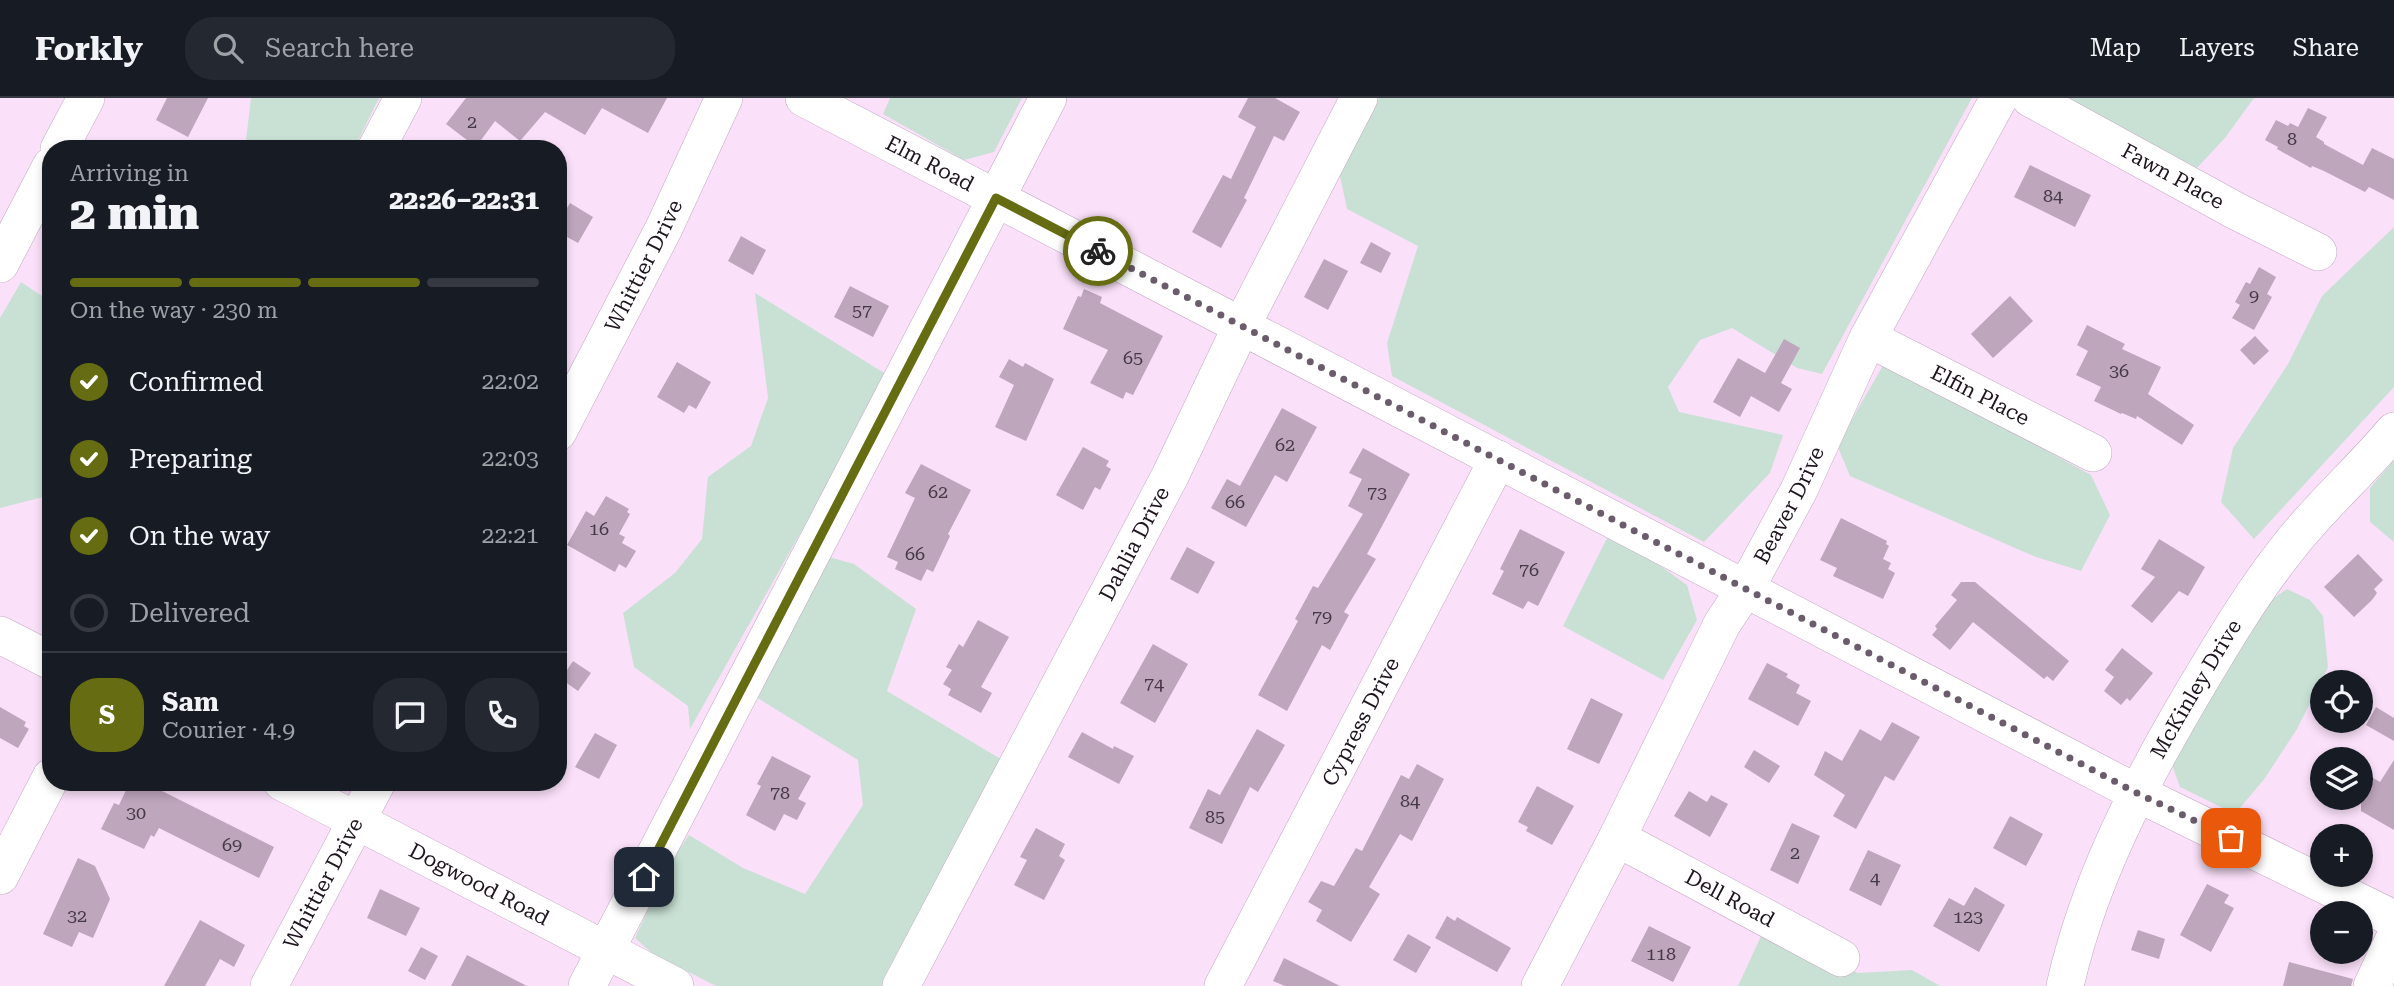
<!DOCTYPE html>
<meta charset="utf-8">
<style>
:root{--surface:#171b24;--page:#242831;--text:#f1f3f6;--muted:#9ea1a6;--line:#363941;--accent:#656c11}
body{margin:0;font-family:"Roboto Serif",serif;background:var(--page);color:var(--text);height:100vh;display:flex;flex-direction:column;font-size:26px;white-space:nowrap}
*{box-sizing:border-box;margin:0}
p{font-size:23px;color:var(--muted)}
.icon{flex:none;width:38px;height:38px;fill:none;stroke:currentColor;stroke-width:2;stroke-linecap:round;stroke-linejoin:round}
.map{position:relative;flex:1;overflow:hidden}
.drawer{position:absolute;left:42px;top:42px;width:525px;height:651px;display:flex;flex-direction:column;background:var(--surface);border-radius:28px;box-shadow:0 4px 10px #0003}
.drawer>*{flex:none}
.tools{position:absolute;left:2310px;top:572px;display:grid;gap:14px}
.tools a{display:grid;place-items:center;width:63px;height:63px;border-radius:50%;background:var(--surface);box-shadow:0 4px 10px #0003;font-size:35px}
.pin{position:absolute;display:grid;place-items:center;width:60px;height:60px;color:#fff;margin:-30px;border-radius:14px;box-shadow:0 4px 10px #0006}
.courier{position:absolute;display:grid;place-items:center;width:70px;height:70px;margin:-35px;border:5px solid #656c11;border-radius:50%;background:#fff;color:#222;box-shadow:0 2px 9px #0007}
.head em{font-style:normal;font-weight:800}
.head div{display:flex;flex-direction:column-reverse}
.head{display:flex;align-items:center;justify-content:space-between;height:119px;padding:0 28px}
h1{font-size:46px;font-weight:800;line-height:52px}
.bar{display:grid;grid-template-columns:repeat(4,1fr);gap:10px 7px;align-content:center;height:84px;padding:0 28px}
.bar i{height:9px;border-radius:5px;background:var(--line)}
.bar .current{background:var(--accent)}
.bar p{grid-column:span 4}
.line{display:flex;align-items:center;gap:18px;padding:0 28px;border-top:2px solid var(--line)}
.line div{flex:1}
.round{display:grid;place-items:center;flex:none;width:74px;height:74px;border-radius:28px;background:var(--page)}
ol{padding:0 28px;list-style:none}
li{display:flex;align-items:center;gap:21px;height:77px}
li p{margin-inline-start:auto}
li .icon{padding:7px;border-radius:50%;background:var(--accent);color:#fff;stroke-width:4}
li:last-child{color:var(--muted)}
li i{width:38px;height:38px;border:4px solid var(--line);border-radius:50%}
header{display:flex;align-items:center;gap:42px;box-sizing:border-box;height:98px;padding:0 35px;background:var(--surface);border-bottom:2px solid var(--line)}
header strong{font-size:33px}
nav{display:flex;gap:38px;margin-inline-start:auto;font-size:24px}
.search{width:490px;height:63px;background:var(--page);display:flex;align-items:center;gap:18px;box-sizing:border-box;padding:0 24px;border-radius:28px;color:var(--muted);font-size:26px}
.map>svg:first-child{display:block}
</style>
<header>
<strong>Forkly</strong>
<div class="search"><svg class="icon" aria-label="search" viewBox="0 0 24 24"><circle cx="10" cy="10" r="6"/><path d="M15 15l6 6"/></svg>Search here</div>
<nav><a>Map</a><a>Layers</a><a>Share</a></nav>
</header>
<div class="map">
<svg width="2394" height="888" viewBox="0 0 2394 888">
<rect width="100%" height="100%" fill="#fae0f9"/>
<path fill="#c9e1d5" d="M251,0H379L354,51H235L246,42Z
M890,0H1022L994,54L964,62L883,16Z
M1379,0H1972L1822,276L1797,270L1732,230L1700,242L1668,289L1679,314L1783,337L1770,375L1704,444L1392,278L1387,245L1418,148L1347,111L1339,73Z
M2060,0H2254L2225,40L2195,72Z
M2394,129V289L2254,441L2221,404L2233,350L2288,266L2322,198Z
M21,184L51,204V397L0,410V220Z
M755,195L889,278L690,631L688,608L634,569L623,515L675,475L702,441L708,379L751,348L768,300Z
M1885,264L2091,377L2110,417L2081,473L2036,459L1850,378L1837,347Z
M2394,362V444L2370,424V390Z
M1608,438L1659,467L1687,487L1697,522L1663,582L1563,528Z
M829,459L854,466L916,511L887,593L1004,663L884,888H716L653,856L635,840L671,763L689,737L743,770L805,796L863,707L858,662L756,599Z
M2287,491L2310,502L2323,518L2328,569L2297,631L2265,680L2235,716L2180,689L2171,664L2270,503Z
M1762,836L1858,875L1912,872L1940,888H1738Z"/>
<path fill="#bea6bd" d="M167,0H208L188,39L156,22Z
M466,0H667L648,35L602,10L585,37L545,14L520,43L495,23L476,49L446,26Z
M1248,0H1275L1300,14L1284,43L1274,38L1244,100L1247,102L1221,150L1192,134L1223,77L1231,81L1256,29L1238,19Z
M2308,10L2327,19L2316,39L2324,44V46L2363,67L2372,50L2394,61V102L2369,89L2365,94L2324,73L2312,68L2311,70L2277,51L2278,49L2265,42L2276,22L2288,28L2290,25L2298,29Z
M2030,67L2091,97L2075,129L2014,99Z
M570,105L593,119L578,145L558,134V125Z
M741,138L766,152L753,177L728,163Z
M1371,144L1391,155L1381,175L1360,165Z
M1324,161L1348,173L1328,212L1304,199Z
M2259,169L2276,179L2267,196L2272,199L2254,232L2232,220L2240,207L2235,204L2246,184L2250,186Z
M850,188L889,208L873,239L834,219Z
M1084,191L1102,199L1100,205L1163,238L1133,297L1126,294L1123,301L1090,285L1108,252L1063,231L1078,198L1081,199Z
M2010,198L2033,223L1993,260L1971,236Z
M2087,227L2125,246L2122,251L2161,269L2148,296L2194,327L2182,347L2137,318L2136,321L2122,315L2121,316L2094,303L2101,289L2076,277L2088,253L2077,247Z
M2255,238L2269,253L2254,267L2240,252Z
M1784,241L1800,250L1781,285L1792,291L1779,314L1751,298L1740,319L1713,304L1738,260L1765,275Z
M1009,261L1023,269L1025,265L1054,281L1026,343L995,329L1014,287L999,279Z
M677,264L711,284L696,311L689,307L684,315L657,299Z
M1282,310L1317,329L1287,384L1275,377L1246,429L1211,410L1227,381L1240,388Z
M1083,349L1109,363L1106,368L1111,371L1100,392L1095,389L1083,412L1056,397Z
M1363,350L1410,376L1367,456L1376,461L1344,514L1349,517L1330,552L1322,547L1287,613L1258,597L1298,523L1295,521L1313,488L1318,490L1363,416L1348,408L1362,381L1349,375Z
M921,366L971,392L948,436L950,438L933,474L927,471L921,483L895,471L898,464L887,459L915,400L905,395Z
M606,398L629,411L627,414L630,416L619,436L625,439L622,445L636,453L626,470L619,466L615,474L567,447L586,413L594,418Z
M1841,420L1887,443L1886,446L1889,448L1883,461L1891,465L1888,471L1895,475L1883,501L1833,478L1837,470L1820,462Z
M1520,431L1565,454L1538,508L1528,503L1523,511L1492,496L1504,473L1500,471Z
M2159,441L2205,469L2188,498L2179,493L2152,525L2131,508L2155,479L2141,471Z
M1187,449L1215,464L1198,496L1170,481Z
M2358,456L2383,482L2374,491L2377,495L2372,502L2354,519L2324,489Z
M1961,484H1975L2069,563L2053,583L2047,578L2044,581L1973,524L1950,552L1932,537L1937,531L1935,528L1957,502L1951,497Z
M978,522L1009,539L981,589L992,595L981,615L948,597L951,591L943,586L952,572L946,569L959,546L963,549Z
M1153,546L1188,566L1155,625L1120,605Z
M2122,550L2153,575L2130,603L2127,600L2121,607L2104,593L2114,579L2105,572Z
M573,563L591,575L578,593L561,581Z
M1767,565L1788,576L1786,579L1800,587L1796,595L1811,603L1798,628L1748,601Z
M1591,600L1623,616L1599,666L1567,651Z
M0,609L26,624L24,628L29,631L18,650L0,640Z
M2376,609L2394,620V643L2366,627Z
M1892,624L1920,639L1894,683L1885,678L1856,731L1833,718L1845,697L1814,677L1825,653L1842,663L1860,631L1881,643Z
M1257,631L1285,647L1258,694L1250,689L1222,746L1189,730L1208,691L1220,697Z
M1082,634L1113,651L1114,648L1134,658L1119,686L1068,659Z
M595,635L617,647L599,681L575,669Z
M1754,652L1780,668L1769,685L1744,669Z
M772,658L811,678L798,701L806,705L797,722L784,716L775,733L746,717L761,688L757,686Z
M2394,662V732L2361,713V673L2380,684Z
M1417,666L1444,681L1412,743L1400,736L1369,789L1380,796L1351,844L1316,823L1322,812L1308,804L1321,783L1334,788L1356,750L1362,753L1401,677L1409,681Z
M130,684H144L274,749L259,780L159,730L154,739L151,737L144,751L101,731L114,705L119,707Z
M1537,688L1574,708L1552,747L1526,733L1528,729L1518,724Z
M1689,693L1707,704L1711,697L1728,706L1710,739L1674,718Z
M2010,718L2043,736L2026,768L1993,750Z
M1792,725L1820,738L1798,786L1770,772Z
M1036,730L1065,746L1059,758L1065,762L1044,802L1014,787L1027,762L1020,759Z
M1868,752L1901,767L1881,808L1849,792Z
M78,760L95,768L110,801L93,840L79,834L72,849L43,836Z
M2207,786L2229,797L2224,805L2234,810L2211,854L2180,837Z
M1975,789L2005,807L1979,854L1933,828L1949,800L1964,808Z
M380,791L420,810L406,838L367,820Z
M1447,818L1455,823L1457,819L1511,850L1497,874L1435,840Z
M200,822L245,847L234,869L220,861L205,888H164Z
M1649,828L1691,849L1673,884L1631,863Z
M2138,832L2165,841L2159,861L2131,852Z
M1408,836L1431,849L1416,875L1393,862Z
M421,849L438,858L425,882L408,873Z
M467,857L527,888H451Z
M1284,860L1340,888H1285L1273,883Z
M2289,864L2353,881L2351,888H2283Z"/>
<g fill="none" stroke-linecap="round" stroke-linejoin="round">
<defs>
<g id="minor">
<path id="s1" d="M804,0L2137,695L2394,821"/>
<path id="s2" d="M2030,0L2236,113L2318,154"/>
<path d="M59,51L86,0"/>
<path d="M376,51L403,0"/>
<path d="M0,166L51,68"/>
<path id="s3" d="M1868,240L2093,355"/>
<path id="s4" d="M558,334L664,130L724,0"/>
<path d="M0,537L51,563"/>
<path id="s5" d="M282,684L675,888"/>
<path id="s6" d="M1617,740L1841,860"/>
<path d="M0,778L51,679"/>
<path id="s7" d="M269,888L377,684"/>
<path d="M587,888L1048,0"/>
<path id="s8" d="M901,888L1170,378L1242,227L1359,0"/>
<path id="s9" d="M1223,888L1498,361"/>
<path id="s10" d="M1540,888L1617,740L1722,526L1746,490L1799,392L1868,240L1999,0"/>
<path id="s11" d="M2065,888C2089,782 2139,686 2194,593C2223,544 2252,495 2287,451C2319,409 2360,374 2394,333"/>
<path d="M2372,888L2394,841"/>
</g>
</defs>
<use href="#minor" stroke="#c2a9c1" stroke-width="38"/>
<use href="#minor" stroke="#fff" stroke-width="37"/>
</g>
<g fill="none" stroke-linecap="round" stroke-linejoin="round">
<path stroke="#6b5c6b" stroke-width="7" stroke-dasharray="0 12.6" d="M1098,153L2137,695L2231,740"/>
<path stroke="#656c11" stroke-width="9" d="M644,779L996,100L1098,153"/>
</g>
<g text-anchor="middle" stroke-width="5" stroke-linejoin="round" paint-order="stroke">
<g font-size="18" fill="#463946">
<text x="472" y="30">2</text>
<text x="2292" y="47">8</text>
<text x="2053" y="104">84</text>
<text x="2254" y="204">9</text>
<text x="862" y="219">57</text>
<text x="1133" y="266">65</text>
<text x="2119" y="279">36</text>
<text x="1285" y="353">62</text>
<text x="938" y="400">62</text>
<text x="1377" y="401">73</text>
<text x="1235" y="410">66</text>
<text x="599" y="437">16</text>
<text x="915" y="462">66</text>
<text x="1529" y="478">76</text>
<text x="1322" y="525">79</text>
<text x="1154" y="592">74</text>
<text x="780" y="701">78</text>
<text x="1410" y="709">84</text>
<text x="136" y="721">30</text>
<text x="1215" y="725">85</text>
<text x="232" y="753">69</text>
<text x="1795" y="761">2</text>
<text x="1875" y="786">4</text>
<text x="77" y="824">32</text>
<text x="1968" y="825">123</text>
<text x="1661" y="862">118</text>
</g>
<g font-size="21" fill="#1e151e" stroke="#fae0f9">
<text dy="7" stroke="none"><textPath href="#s1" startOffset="142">Elm Road</textPath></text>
<text dy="7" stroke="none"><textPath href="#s2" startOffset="163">Fawn Place</textPath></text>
<text dy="7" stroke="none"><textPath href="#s4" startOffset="187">Whittier Drive</textPath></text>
<text dy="7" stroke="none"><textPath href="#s3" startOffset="126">Elfin Place</textPath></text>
<text dy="7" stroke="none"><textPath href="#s10" startOffset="542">Beaver Drive</textPath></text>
<text dy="7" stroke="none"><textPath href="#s8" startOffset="500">Dahlia Drive</textPath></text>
<text dy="7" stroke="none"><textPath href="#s11" startOffset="326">McKinley Drive</textPath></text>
<text dy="7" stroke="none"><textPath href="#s9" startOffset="298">Cypress Drive</textPath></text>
<text dy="7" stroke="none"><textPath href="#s7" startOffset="116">Whittier Drive</textPath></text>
<text dy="7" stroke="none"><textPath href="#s5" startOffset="222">Dogwood Road</textPath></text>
<text dy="7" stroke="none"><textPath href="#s6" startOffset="128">Dell Road</textPath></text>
</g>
</g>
</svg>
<div class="tools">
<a><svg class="icon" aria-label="locate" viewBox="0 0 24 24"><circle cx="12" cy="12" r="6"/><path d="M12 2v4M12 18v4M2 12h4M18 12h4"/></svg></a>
<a><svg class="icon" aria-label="layers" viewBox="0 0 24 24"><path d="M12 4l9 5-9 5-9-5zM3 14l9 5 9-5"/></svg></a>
<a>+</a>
<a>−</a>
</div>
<div class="pin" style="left:2231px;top:740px;background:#ea580c"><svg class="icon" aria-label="bag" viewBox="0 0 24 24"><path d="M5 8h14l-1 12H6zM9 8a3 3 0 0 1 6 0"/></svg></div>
<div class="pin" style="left:644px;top:779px;background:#1f2937"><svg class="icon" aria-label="home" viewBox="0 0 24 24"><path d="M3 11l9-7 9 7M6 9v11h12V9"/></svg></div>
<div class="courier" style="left:1098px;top:153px"><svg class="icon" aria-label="bike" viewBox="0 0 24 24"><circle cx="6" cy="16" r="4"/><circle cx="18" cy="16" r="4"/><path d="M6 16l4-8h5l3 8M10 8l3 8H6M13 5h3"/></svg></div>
<section class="drawer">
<div class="head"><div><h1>2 min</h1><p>Arriving in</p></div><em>22:26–22:31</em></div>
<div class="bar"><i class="current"></i><i class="current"></i><i class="current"></i><i></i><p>On the way · 230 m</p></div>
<ol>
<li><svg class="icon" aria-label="check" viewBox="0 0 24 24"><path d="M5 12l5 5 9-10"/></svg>Confirmed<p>22:02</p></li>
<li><svg class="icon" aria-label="check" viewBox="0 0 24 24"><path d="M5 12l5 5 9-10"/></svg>Preparing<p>22:03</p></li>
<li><svg class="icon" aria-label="check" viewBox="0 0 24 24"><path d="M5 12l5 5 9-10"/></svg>On the way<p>22:21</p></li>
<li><i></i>Delivered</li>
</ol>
<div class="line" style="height:126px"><b class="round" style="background:var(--accent);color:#fff">S</b><div><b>Sam</b><p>Courier · 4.9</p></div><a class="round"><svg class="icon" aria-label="chat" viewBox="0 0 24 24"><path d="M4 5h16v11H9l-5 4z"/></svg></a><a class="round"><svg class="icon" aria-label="phone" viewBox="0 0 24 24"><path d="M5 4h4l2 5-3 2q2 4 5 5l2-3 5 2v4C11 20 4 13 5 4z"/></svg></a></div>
</section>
</div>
